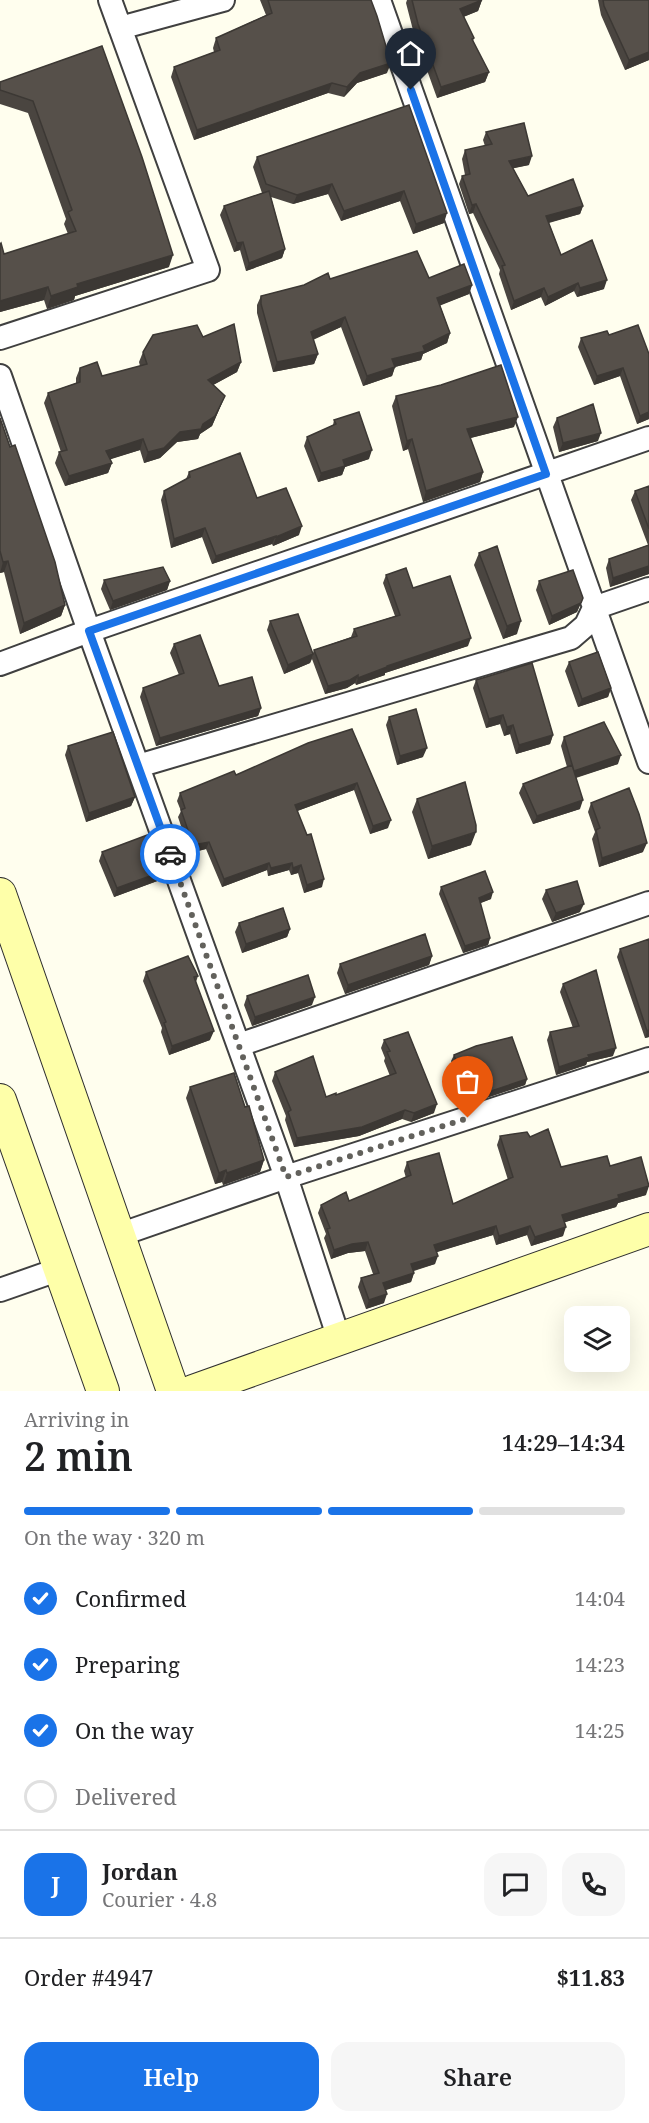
<!DOCTYPE html>
<meta charset="utf-8">
<style>
:root{--surface:#fff;--page:#f6f6f6;--text:#202124;--muted:#757577;--line:#e0e0e0;--accent:#1a73e8}
body{margin:0;font-family:"Noto Serif",serif;background:var(--page);color:var(--text);height:100vh;display:flex;flex-direction:column;font-size:22px;white-space:nowrap}
*{box-sizing:border-box;margin:0}
p{font-size:20px;color:var(--muted)}
.icon{flex:none;width:33px;height:33px;fill:none;stroke:currentColor;stroke-width:2;stroke-linecap:round;stroke-linejoin:round}
.map{position:relative;height:1391px;overflow:hidden}
.details{display:flex;flex-direction:column;background:var(--surface);flex:1}
.details>*{flex:none}
.fabs{position:absolute;left:564px;top:1306px;display:grid;gap:12px}
.fabs a{display:grid;place-items:center;width:66px;height:66px;border-radius:12px;background:var(--surface);box-shadow:0 6px 24px #0002;font-size:30px}
.pin{position:absolute;display:grid;place-items:center;width:51px;height:51px;color:#fff;margin:-62px -26px;border-radius:50% 50% 50% 0;rotate:-45deg;box-shadow:0 0 6px #0007}
.pin .icon{rotate:45deg}
.courier{position:absolute;display:grid;place-items:center;width:60px;height:60px;margin:-30px;border:4px solid #1a73e8;border-radius:50%;background:#fff;color:#222;box-shadow:0 2px 8px #0007}
.head em{font-style:normal;font-weight:600}
.head div{display:flex;flex-direction:column-reverse}
.head{display:flex;align-items:center;justify-content:space-between;height:102px;padding:0 24px}
h1{font-size:39px;font-weight:600;line-height:45px}
.bar{display:grid;grid-template-columns:repeat(4,1fr);gap:9px 6px;align-content:center;height:72px;padding:0 24px}
.bar i{height:8px;border-radius:4px;background:var(--line)}
.bar .active{background:var(--accent)}
.bar p{grid-column:span 4}
.line{display:flex;align-items:center;gap:15px;padding:0 24px;border-top:2px solid var(--line)}
.line div{flex:1}
.round{display:grid;place-items:center;flex:none;width:63px;height:63px;border-radius:18px;background:var(--page)}
ol{padding:0 24px;list-style:none}
li{display:flex;align-items:center;gap:18px;height:66px}
li p{margin-inline-start:auto}
li .icon{padding:6px;border-radius:50%;background:var(--accent);color:#fff;stroke-width:4}
li:last-child{color:var(--muted)}
li i{width:33px;height:33px;border:3px solid var(--line);border-radius:50%}
.button{display:flex;gap:12px;margin-top:auto;padding:12px 24px}
.button a{flex:1;height:69px;border-radius:18px;background:var(--accent);color:#fff;font-size:24px;font-weight:600;line-height:69px;text-align:center}
.button a+a{background:var(--page);color:var(--text)}
.map>svg:first-child{display:block}
</style>
<div class="map">
<svg width="649" height="1391" viewBox="0 0 649 1391">
<rect width="100%" height="100%" fill="#fffeee"/>
<g fill="none" stroke-linecap="round" stroke-linejoin="round">
<defs>
<path id="street" d="M379,0L649,762
M120,28L223,0
M0,338L208,270L110,0
M0,376L89,631L286,1177L339,1339
M0,664L89,631L649,438
M138,766L571,638L586,625L594,608L649,589
M239,1045L649,903
M119,1235L286,1177L649,1059
M0,1290L60,1269"/>
<path id="secondary" d="M0,894L173,1391
M0,1100L103,1391
M193,1391L649,1229"/>
</defs>
<use href="#street" stroke="#404040" stroke-width="26"/>
<use href="#secondary" stroke="#2f2f2f" stroke-width="34"/>
<use href="#street" stroke="#fff" stroke-width="22"/>
<use href="#secondary" stroke="#feffa9" stroke-width="32"/>
</g>
<path fill="#4a4540" d="M260,0H371L387,73L357,83L344,97L328,93L194,140L171,77L174,67L214,52L213,48L216,38L266,15Z
M407,0H482L478,11L463,17L474,38L473,41L489,72L485,82L437,98L414,34L406,3Z
M598,0H649V60L625,70L601,15Z
M102,46L169,267L75,296L74,300L47,309L44,300L0,312V244L4,254L68,234L64,224L66,219L28,113L0,104V82Z
M409,105L444,223L413,234L400,201L341,221L328,194L293,204L271,197L285,249L282,258L246,271L240,250L234,252L220,215L224,206L262,193L253,167L257,157Z
M486,132L529,165L513,168L528,196L583,206L580,214L549,223L561,255L604,289L577,297L574,291L545,306L541,297L511,310L499,274L500,270L473,213L469,214L459,184L462,176L465,175L462,159L465,150L485,146L483,140Z
M429,278L472,285L469,294L440,305L450,333L447,343L423,354L421,360L395,367L392,376L363,386L341,327L313,340L318,354L314,364L273,372L257,313V305L261,296L330,279Z
M609,335L649,419L637,424L620,376L594,385L578,347L581,338Z
M203,337L241,362L237,372L213,385L225,396L212,426L200,434L198,439L177,442L160,458L144,463L140,450L110,459L112,463L108,473L65,486L55,463L59,452H61L44,403L48,393L76,383V378L80,368L102,376L140,366L139,362L143,352Z
M396,396L514,427L470,438L483,472L480,482L423,502L408,449L403,451L392,406Z
M0,418L65,605L61,616L20,634L4,572L0,573Z
M557,418L598,441L559,452L553,427Z
M334,420L369,459L345,467L342,475L318,482L304,446L307,437L333,425Z
M189,472L257,498L299,535L273,546L272,544L212,564L202,537L171,548L161,500L164,491L186,479Z
M649,486V574L610,587L606,568L609,559L648,545L631,500L635,491Z
M479,553L517,634L503,639L474,565Z
M386,575L413,588L468,646L385,673V675L356,685L355,683L347,688L325,694L312,659L310,663L284,674L267,630L270,621L313,653L314,650L351,637L354,629L395,616L383,583Z
M104,580L170,581L167,590L110,610L101,589Z
M539,581L583,598L577,612L549,625L536,590Z
M174,644L219,686L261,708L258,716L156,746L140,697L143,688L179,675L170,653Z
M569,662L611,688L608,697L578,707L565,671Z
M476,680L553,735L550,744L516,754L510,734L504,736L500,724L486,728L473,688Z
M389,717L423,757L397,765L386,725Z
M352,729L388,828L370,834L354,790L297,811L322,887L304,893L298,873L291,875L289,870L268,876L267,870L222,887L206,849L190,853L178,817L181,811L177,801L180,793L236,775Z
M564,737L618,764L576,778L580,809L533,824L519,793L523,784L567,767L561,746Z
M68,746L135,797L131,806L86,822L65,755Z
M417,799L471,845L428,859L412,812Z
M591,803L643,852L599,867L592,839L595,832L588,812Z
M102,852L164,871L160,880L114,897L99,861Z
M441,887L491,899L480,903L490,938L488,945L463,953L439,894Z
M546,890L580,912L552,922L542,899Z
M239,923L290,929L287,937L242,953L235,932Z
M649,939V1037L645,1038L617,957L620,949Z
M432,956L429,965L345,994L337,973L340,964Z
M146,972L198,976L196,982L210,1040L169,1055L161,1032L162,1028L143,981Z
M563,984L613,1056L587,1062L586,1065L556,1075L547,1040L550,1032L573,1028L560,992Z
M247,996L312,1005L252,1026L244,1005Z
M384,1040L434,1113L411,1122L402,1119L359,1136L294,1147L285,1120L286,1116L272,1081L275,1072L326,1097L336,1095L390,1076L384,1061L385,1058L381,1048Z
M454,1055L527,1079L525,1085L465,1105L451,1061Z
M190,1087L245,1107L264,1160L260,1172L223,1185L222,1182L215,1184L186,1098Z
M500,1136L530,1137L561,1167L610,1166L646,1195L618,1203L616,1207L565,1222L563,1236L531,1246L527,1235L496,1245L493,1235L436,1252L435,1264L414,1271V1273L411,1282L385,1290L384,1303L366,1309L358,1287L361,1278L373,1274L365,1251L348,1253L331,1259L324,1238L326,1234L318,1213L321,1205L349,1201L406,1178L404,1171L407,1162L453,1204L508,1180L497,1145Z"/>
<path fill="#3c3834" d="M482,0L478,11L456,20L460,9Z
M649,52V60L625,70L629,60Z
M391,63L387,73L357,83L344,97L347,87L360,73Z
M489,72L485,82L437,98L441,87Z
M332,83L328,93L194,140L197,130Z
M532,156L529,165L506,170L509,161Z
M332,184L328,194L293,204L297,195Z
M404,191L400,201L341,221L344,211Z
M476,204L473,213L469,214L472,205Z
M583,206L580,214L543,224L546,216Z
M447,213L444,223L413,234L416,224Z
M243,242L240,250L234,252L237,243Z
M285,249L282,258L246,271L249,263Z
M173,255L169,267L75,296L74,300L47,309L51,296L77,284Z
M607,280L604,289L577,297L580,288Z
M578,283L574,291L545,306L548,297Z
M472,285L469,294L434,308L437,298Z
M48,287L44,300L0,312V301Z
M544,288L541,297L511,310L514,301Z
M345,317L341,327L307,342L311,332Z
M450,333L447,343L423,354L421,360L395,367L392,376L363,386L367,376L392,359L423,346Z
M318,354L314,364L273,372L277,362Z
M241,362L237,372L204,390L208,380Z
M623,368L620,376L594,385L597,376Z
M225,396L212,426L200,434L198,439L177,442L160,458L144,463L148,452L180,432L203,424Z
M649,412V419L637,424L640,416Z
M518,417L514,427L463,440L467,429Z
M601,433L598,441L559,452L563,443Z
M143,439L140,450L102,462L106,451Z
M412,439L408,449L403,451L407,441Z
M372,450L369,459L345,467L342,475L318,482L321,473L343,460Z
M112,463L108,473L65,486L69,476Z
M483,472L480,482L423,502L426,491Z
M302,526L299,535L273,546L276,537Z
M205,528L202,537L171,548L174,539Z
M276,536L272,544L212,564L216,556Z
M8,561L4,572L0,573L3,562Z
M649,566V574L610,587L613,578Z
M170,581L167,590L110,610L113,601Z
M583,598L577,612L549,625L552,616Z
M65,605L61,616L20,634L24,623Z
M521,621L517,634L503,639L507,626Z
M471,638L468,646L385,673V675L356,685L358,678L387,666Z
M313,654L310,663L284,674L288,665Z
M358,675L355,683L347,688L325,694L328,686Z
M611,688L608,697L578,707L582,699Z
M261,708L258,716L156,746L160,738Z
M503,715L500,724L486,728L489,719Z
M513,725L510,734L504,736L507,727Z
M553,735L550,744L516,754L519,745Z
M427,748L423,757L397,765L400,756Z
M621,755L618,764L571,779L574,771Z
M357,783L354,790L292,813L295,805Z
M135,797L131,806L86,822L89,813Z
M583,800L580,809L533,824L537,816Z
M391,820L388,828L370,834L373,826Z
M476,832L471,845L428,859L432,846Z
M209,842L206,849L190,853L193,845Z
M647,843L643,852L599,867L602,858Z
M269,863L267,870L222,887L224,879Z
M292,863L289,870L268,876L271,868Z
M301,865L298,873L291,875L293,868Z
M164,871L160,880L114,897L117,888Z
M324,879L322,887L304,893L307,885Z
M493,892L491,899L476,905L479,898Z
M584,904L580,912L552,922L556,913Z
M290,929L287,937L242,953L246,944Z
M490,938L488,945L463,953L465,946Z
M432,956L429,965L345,994L348,985Z
M315,997L312,1005L252,1026L255,1017Z
M649,1030V1037L645,1038L647,1031Z
M214,1031L210,1040L169,1055L172,1046Z
M616,1048L613,1056L587,1062L586,1065L556,1075L559,1067L588,1055Z
M527,1079L525,1085L465,1105L467,1099Z
M437,1104L434,1113L411,1122L414,1113Z
M405,1110L402,1119L359,1136L294,1147L297,1138Z
M264,1160L260,1172L223,1185L227,1173Z
M226,1170L222,1182L215,1184L219,1173Z
M649,1186L646,1195L618,1203L616,1207L559,1224L562,1215L618,1195Z
M496,1226L493,1235L431,1254L434,1245Z
M530,1226L527,1235L496,1245L499,1236Z
M566,1227L563,1236L531,1246L535,1237Z
M368,1242L365,1251L348,1253L331,1259L334,1250L352,1244Z
M438,1256L435,1264L408,1272L411,1264Z
M414,1273L411,1282L380,1292L383,1283Z
M387,1294L384,1303L366,1309L369,1300Z"/>
<path fill="#56504a" stroke="#3c3834" stroke-width="1.5" d="M268,0H371L377,16L391,63L360,73L347,87L332,83L197,130L174,67L220,50L216,38L272,13Z
M412,0H482L460,9L474,38L472,39L489,72L441,87L418,24Z
M603,0H649V52L629,60L604,6Z
M102,46L142,157L173,255L77,284L78,287L51,296L48,287L0,301V244L1,243L4,254L76,231L68,212L72,210L33,101L0,90V82Z
M409,105L447,213L416,224L404,191L344,211L332,184L297,195L266,184L257,157Z
M524,123L532,156L509,161L528,196L573,179L583,206L546,216L561,255L592,240L607,280L580,288L578,283L548,297L544,288L514,301L502,266L505,265L476,204L472,205L462,176L470,174L465,150L492,144L486,132Z
M269,191L285,249L249,263L243,242L237,243L224,206Z
M417,251L429,278L464,264L472,285L437,298L450,333L423,346L425,351L392,359L395,367L367,376L345,317L311,332L318,354L277,362L261,304V296L304,285L328,273L330,279Z
M234,324L241,362L208,380L225,396L215,416L203,424L201,429L180,432L164,448L148,452L143,439L106,451L112,463L69,476L59,452L67,450L48,393L80,382V368L97,362L102,376L147,364L143,352L153,335L197,325L203,337Z
M638,325L649,354V412L640,416L623,368L597,376L581,338L607,331L609,335Z
M501,365L518,417L467,429L483,472L426,491L412,439L407,441L396,396L441,385Z
M593,404L601,433L563,443L557,418Z
M359,412L372,450L343,460L345,466L321,473L307,437L336,424L334,420Z
M0,418L10,447L15,445L55,562L65,605L24,623L8,561L3,562L0,551Z
M240,453L257,498L286,488L302,526L276,537V536L216,556L205,528L174,539L164,491L190,477L189,472Z
M649,486V529L635,491Z
M649,545V566L613,578L609,559Z
M497,546L521,621L507,626L479,553Z
M163,567L170,581L113,601L104,580Z
M406,568L413,588L450,576L471,638L387,666V667L358,678V675L350,680L328,686L314,650L357,636L354,629L400,615L386,575Z
M573,570L583,598L581,603L552,616L539,581Z
M298,614L313,654L288,665L270,621Z
M200,635L219,686L252,677L261,708L160,738L143,688L184,673L174,644Z
M598,652L611,688L582,699L569,662Z
M532,663L553,735L519,745L513,725L507,727L503,715L489,719L476,680Z
M416,709L427,748L400,756L389,717Z
M604,722L621,755L574,771L564,737Z
M352,729L391,820L373,826L357,783L295,805L307,835L311,834L324,879L307,885L301,865L293,868L292,863L271,868L269,863L224,879L209,842L193,845L181,810L185,808L180,793L234,771L236,775L308,743Z
M113,732L135,797L89,813L68,746Z
M572,765L583,800L537,816L523,784Z
M465,782L476,825V832L432,846L417,799Z
M629,788L639,814L647,843L602,858L596,830L600,828L591,803Z
M150,834L164,871L117,888L102,852Z
M485,871L493,892L479,898L490,938L465,946L441,887Z
M577,881L584,904L556,913L546,890Z
M283,908L290,929L246,944L239,923Z
M425,934L432,956L348,985L340,964Z
M649,939V1030L647,1031L620,949Z
M188,956L198,976L194,977L214,1031L172,1046L164,1023L166,1022L146,972Z
M596,970L616,1048L588,1055L589,1057L559,1067L550,1032L579,1026L563,984Z
M308,975L315,997L255,1017L247,996Z
M408,1032L437,1104L414,1113L405,1110L362,1127L297,1138L288,1112L291,1110L275,1072L313,1056L326,1097L336,1093V1095L396,1073L387,1052L390,1051L384,1040Z
M512,1037L527,1079L467,1099L454,1055L476,1046Z
M234,1073L245,1107L249,1106L264,1160L227,1173L226,1170L219,1173L190,1087Z
M548,1129L561,1167L607,1156L610,1166L641,1157L649,1186L618,1195L619,1198L562,1215L566,1227L535,1237L530,1226L499,1236L496,1226L434,1245L438,1256L411,1264L414,1273L383,1283L387,1294L369,1300L361,1278L379,1273L368,1242L352,1244L334,1250L327,1229L330,1228L321,1205L346,1192L349,1201L411,1175L407,1162L439,1153L453,1204L513,1177L500,1136L527,1132L530,1137Z"/>
<g fill="none" stroke-linecap="round" stroke-linejoin="round">
<path stroke="#62615c" stroke-width="6" stroke-dasharray="0 10.8" d="M170,854L286,1177L468,1118"/>
<path stroke="#1a73e8" stroke-width="8" d="M170,854L89,631L546,474L411,90"/>
</g>
</svg>
<div class="fabs">
<a><svg class="icon" aria-label="layers" viewBox="0 0 24 24"><path d="M12 4l9 5-9 5-9-5zM3 14l9 5 9-5"/></svg></a>
</div>
<div class="pin" style="left:468px;top:1118px;background:#ea580c"><svg class="icon" aria-label="bag" viewBox="0 0 24 24"><path d="M5 8h14l-1 12H6zM9 8a3 3 0 0 1 6 0"/></svg></div>
<div class="pin" style="left:411px;top:90px;background:#1f2937"><svg class="icon" aria-label="home" viewBox="0 0 24 24"><path d="M3 11l9-7 9 7M6 9v11h12V9"/></svg></div>
<div class="courier" style="left:170px;top:854px"><svg class="icon" aria-label="car" viewBox="0 0 24 24"><path d="M5 17H2v-5l4-1 3-4h7l3 4 3 1v5h-3M9 17h6M6 11h13"/><circle cx="7" cy="17" r="2"/><circle cx="17" cy="17" r="2"/></svg></div>
</div>
<section class="details">
<div class="head"><div><h1>2 min</h1><p>Arriving in</p></div><em>14:29–14:34</em></div>
<div class="bar"><i class="active"></i><i class="active"></i><i class="active"></i><i></i><p>On the way · 320 m</p></div>
<ol>
<li><svg class="icon" aria-label="check" viewBox="0 0 24 24"><path d="M5 12l5 5 9-10"/></svg>Confirmed<p>14:04</p></li>
<li><svg class="icon" aria-label="check" viewBox="0 0 24 24"><path d="M5 12l5 5 9-10"/></svg>Preparing<p>14:23</p></li>
<li><svg class="icon" aria-label="check" viewBox="0 0 24 24"><path d="M5 12l5 5 9-10"/></svg>On the way<p>14:25</p></li>
<li><i></i>Delivered</li>
</ol>
<div class="line" style="height:108px"><b class="round" style="background:var(--accent);color:#fff">J</b><div><b>Jordan</b><p>Courier · 4.8</p></div><a class="round"><svg class="icon" aria-label="chat" viewBox="0 0 24 24"><path d="M4 5h16v11H9l-5 4z"/></svg></a><a class="round"><svg class="icon" aria-label="phone" viewBox="0 0 24 24"><path d="M5 4h4l2 5-3 2q2 4 5 5l2-3 5 2v4C11 20 4 13 5 4z"/></svg></a></div>
<div class="line" style="height:78px"><div>Order #4947</div><b>$11.83</b></div>
<div class="button"><a>Help</a><a>Share</a></div>
</section>
